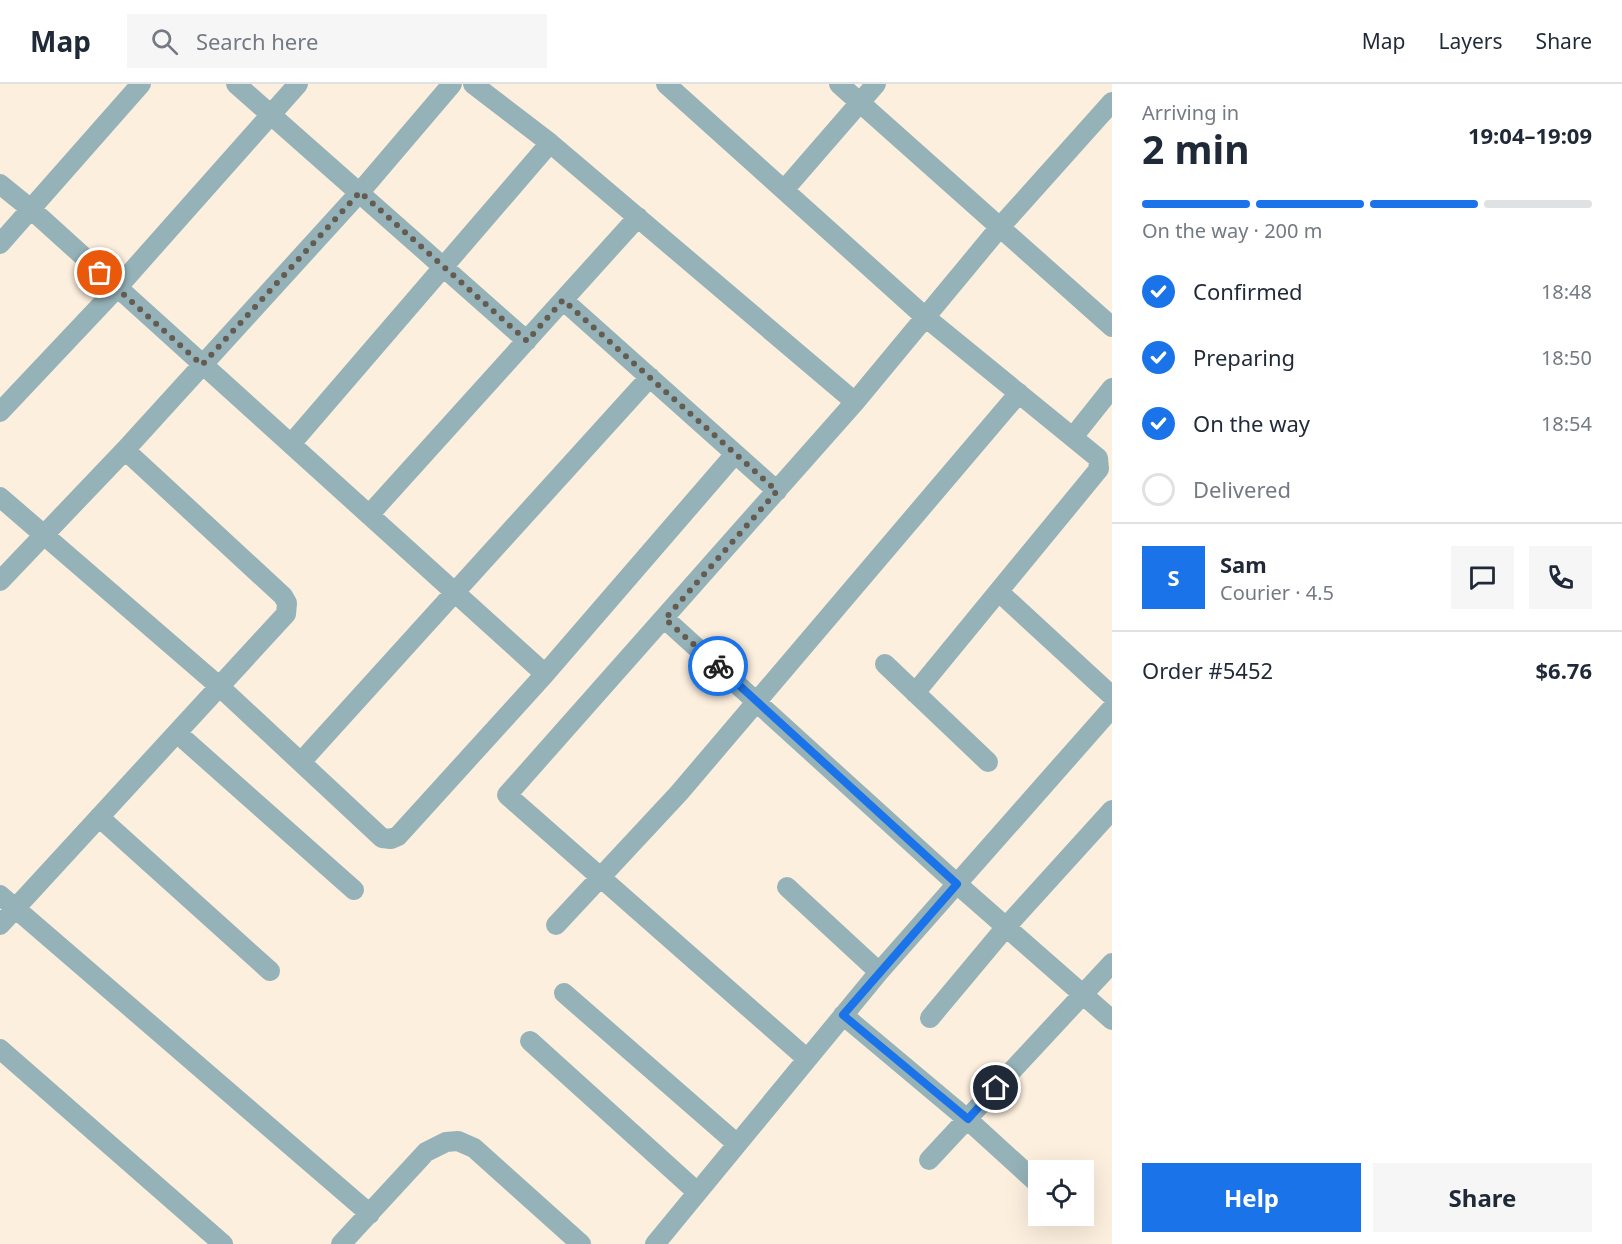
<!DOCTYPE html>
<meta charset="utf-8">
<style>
:root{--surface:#fff;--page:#f6f6f7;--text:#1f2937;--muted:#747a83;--line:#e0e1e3;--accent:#1a73e8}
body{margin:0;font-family:"Noto Sans",sans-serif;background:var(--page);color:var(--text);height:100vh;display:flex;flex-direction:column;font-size:22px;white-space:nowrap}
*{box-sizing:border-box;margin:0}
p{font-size:20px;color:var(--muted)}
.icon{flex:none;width:33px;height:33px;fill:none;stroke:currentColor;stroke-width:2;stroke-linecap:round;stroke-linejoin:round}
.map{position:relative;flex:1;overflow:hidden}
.side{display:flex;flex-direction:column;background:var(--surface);width:510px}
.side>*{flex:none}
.tools{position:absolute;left:1028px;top:1076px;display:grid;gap:12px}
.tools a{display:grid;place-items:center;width:66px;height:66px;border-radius:0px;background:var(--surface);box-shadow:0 6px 24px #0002;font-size:30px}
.pin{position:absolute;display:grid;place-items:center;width:51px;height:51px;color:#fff;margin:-26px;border:3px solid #fff;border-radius:50%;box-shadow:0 2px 6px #0007}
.courier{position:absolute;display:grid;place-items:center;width:60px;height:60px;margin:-30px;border:4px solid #1a73e8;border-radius:50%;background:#fff;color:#222;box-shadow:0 2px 8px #0007}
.headline em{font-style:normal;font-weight:700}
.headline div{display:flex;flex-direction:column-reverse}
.headline{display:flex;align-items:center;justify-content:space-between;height:102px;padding:0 30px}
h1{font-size:39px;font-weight:700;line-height:45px}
.bar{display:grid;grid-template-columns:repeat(4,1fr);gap:9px 6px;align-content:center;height:72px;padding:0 30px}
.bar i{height:8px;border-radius:4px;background:var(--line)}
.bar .active{background:var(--accent)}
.bar p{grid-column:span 4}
.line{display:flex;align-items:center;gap:15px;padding:0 30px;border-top:2px solid var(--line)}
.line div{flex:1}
.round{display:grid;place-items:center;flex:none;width:63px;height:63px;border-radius:0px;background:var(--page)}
ol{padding:0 30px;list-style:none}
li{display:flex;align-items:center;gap:18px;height:66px}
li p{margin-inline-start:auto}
li .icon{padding:6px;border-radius:50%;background:var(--accent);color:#fff;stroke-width:4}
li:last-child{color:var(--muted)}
li i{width:33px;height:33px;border:3px solid var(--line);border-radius:50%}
.button{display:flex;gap:12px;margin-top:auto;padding:12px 30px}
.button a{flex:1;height:69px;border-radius:0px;background:var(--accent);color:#fff;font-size:24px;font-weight:700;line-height:69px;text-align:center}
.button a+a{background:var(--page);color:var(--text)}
header{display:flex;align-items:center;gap:36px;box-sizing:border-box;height:84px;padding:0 30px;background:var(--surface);border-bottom:2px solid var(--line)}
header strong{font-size:28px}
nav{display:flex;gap:33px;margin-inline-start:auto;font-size:21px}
.search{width:420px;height:54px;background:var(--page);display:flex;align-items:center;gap:15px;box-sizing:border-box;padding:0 21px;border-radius:0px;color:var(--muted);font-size:22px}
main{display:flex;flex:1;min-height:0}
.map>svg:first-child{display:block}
</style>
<header>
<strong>Map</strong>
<div class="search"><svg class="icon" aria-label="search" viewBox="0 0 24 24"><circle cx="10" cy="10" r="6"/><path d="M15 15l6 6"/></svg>Search here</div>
<nav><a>Map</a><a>Layers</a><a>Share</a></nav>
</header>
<main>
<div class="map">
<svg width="1112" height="1160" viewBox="0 0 1112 1160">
<rect width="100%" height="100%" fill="#fdefde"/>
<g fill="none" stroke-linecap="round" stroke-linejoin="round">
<path stroke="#95b2b9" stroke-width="20" d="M236,0L527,257
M473,0L550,59L855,318L507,711L806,974
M666,0L924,232L1098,374L1099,385L915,609
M839,0L1112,243
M0,100L32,126L545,590
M784,106L876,0
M0,160L141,0
M563,216L777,407
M855,318L1000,143L1112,18
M0,328L117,204L298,0
M1073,353L1112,304
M291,360L550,59
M0,413L220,603L382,754L391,755L398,752L545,590L735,370
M369,431L638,133
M0,497L125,366L360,108L452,0
M999,508L1112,612
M665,535L957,800L1112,936
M885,580L988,678
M177,649L354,806
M301,678L650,293
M99,733L270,887
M0,811L370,1130
M0,841L286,530L287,519L283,512L125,366
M556,841L679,709L1019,309
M879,888L1112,624
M564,909L736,1059
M843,931L967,1035L1034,1096
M930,934L1006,843L1112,726
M530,957L697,1108
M0,965L223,1160
M929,1076L1112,879
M341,1160L426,1068L446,1058L458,1057L474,1064L581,1160
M655,1160L879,888L787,803"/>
</g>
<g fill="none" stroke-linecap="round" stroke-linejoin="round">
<path stroke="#645b51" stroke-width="6" stroke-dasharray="0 10.8" d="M100,189L202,281L360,108L527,257L563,216L777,407L665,535L718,582"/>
<path stroke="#1a73e8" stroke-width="8" d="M718,582L957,800L843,931L968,1035L996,1004"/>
</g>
</svg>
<div class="tools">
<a><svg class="icon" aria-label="locate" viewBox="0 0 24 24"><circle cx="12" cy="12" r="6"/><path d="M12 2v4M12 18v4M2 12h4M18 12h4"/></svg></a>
</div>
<div class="pin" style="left:100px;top:189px;background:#ea580c"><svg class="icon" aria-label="bag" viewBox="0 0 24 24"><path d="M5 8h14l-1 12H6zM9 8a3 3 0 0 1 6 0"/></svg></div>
<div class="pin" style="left:996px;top:1004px;background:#1f2937"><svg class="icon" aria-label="home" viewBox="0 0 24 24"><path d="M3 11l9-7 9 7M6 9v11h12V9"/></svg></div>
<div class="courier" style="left:718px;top:582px"><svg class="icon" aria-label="bike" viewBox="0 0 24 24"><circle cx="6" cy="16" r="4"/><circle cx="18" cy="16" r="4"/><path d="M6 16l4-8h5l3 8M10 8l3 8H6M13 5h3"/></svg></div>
</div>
<section class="side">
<div class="headline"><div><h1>2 min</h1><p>Arriving in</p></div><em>19:04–19:09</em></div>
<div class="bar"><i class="active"></i><i class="active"></i><i class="active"></i><i></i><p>On the way · 200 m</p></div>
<ol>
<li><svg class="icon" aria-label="check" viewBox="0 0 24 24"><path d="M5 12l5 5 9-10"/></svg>Confirmed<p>18:48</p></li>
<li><svg class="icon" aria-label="check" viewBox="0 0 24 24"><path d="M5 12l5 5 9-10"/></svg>Preparing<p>18:50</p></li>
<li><svg class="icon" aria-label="check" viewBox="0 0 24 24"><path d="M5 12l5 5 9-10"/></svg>On the way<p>18:54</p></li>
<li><i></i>Delivered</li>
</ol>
<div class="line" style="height:108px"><b class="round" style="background:var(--accent);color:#fff">S</b><div><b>Sam</b><p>Courier · 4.5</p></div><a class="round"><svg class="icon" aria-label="chat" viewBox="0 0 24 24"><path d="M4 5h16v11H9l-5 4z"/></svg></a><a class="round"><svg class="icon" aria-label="phone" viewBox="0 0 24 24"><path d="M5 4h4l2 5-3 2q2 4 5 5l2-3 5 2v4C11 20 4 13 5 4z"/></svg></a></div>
<div class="line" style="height:78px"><div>Order #5452</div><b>$6.76</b></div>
<div class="button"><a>Help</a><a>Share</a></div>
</section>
</main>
